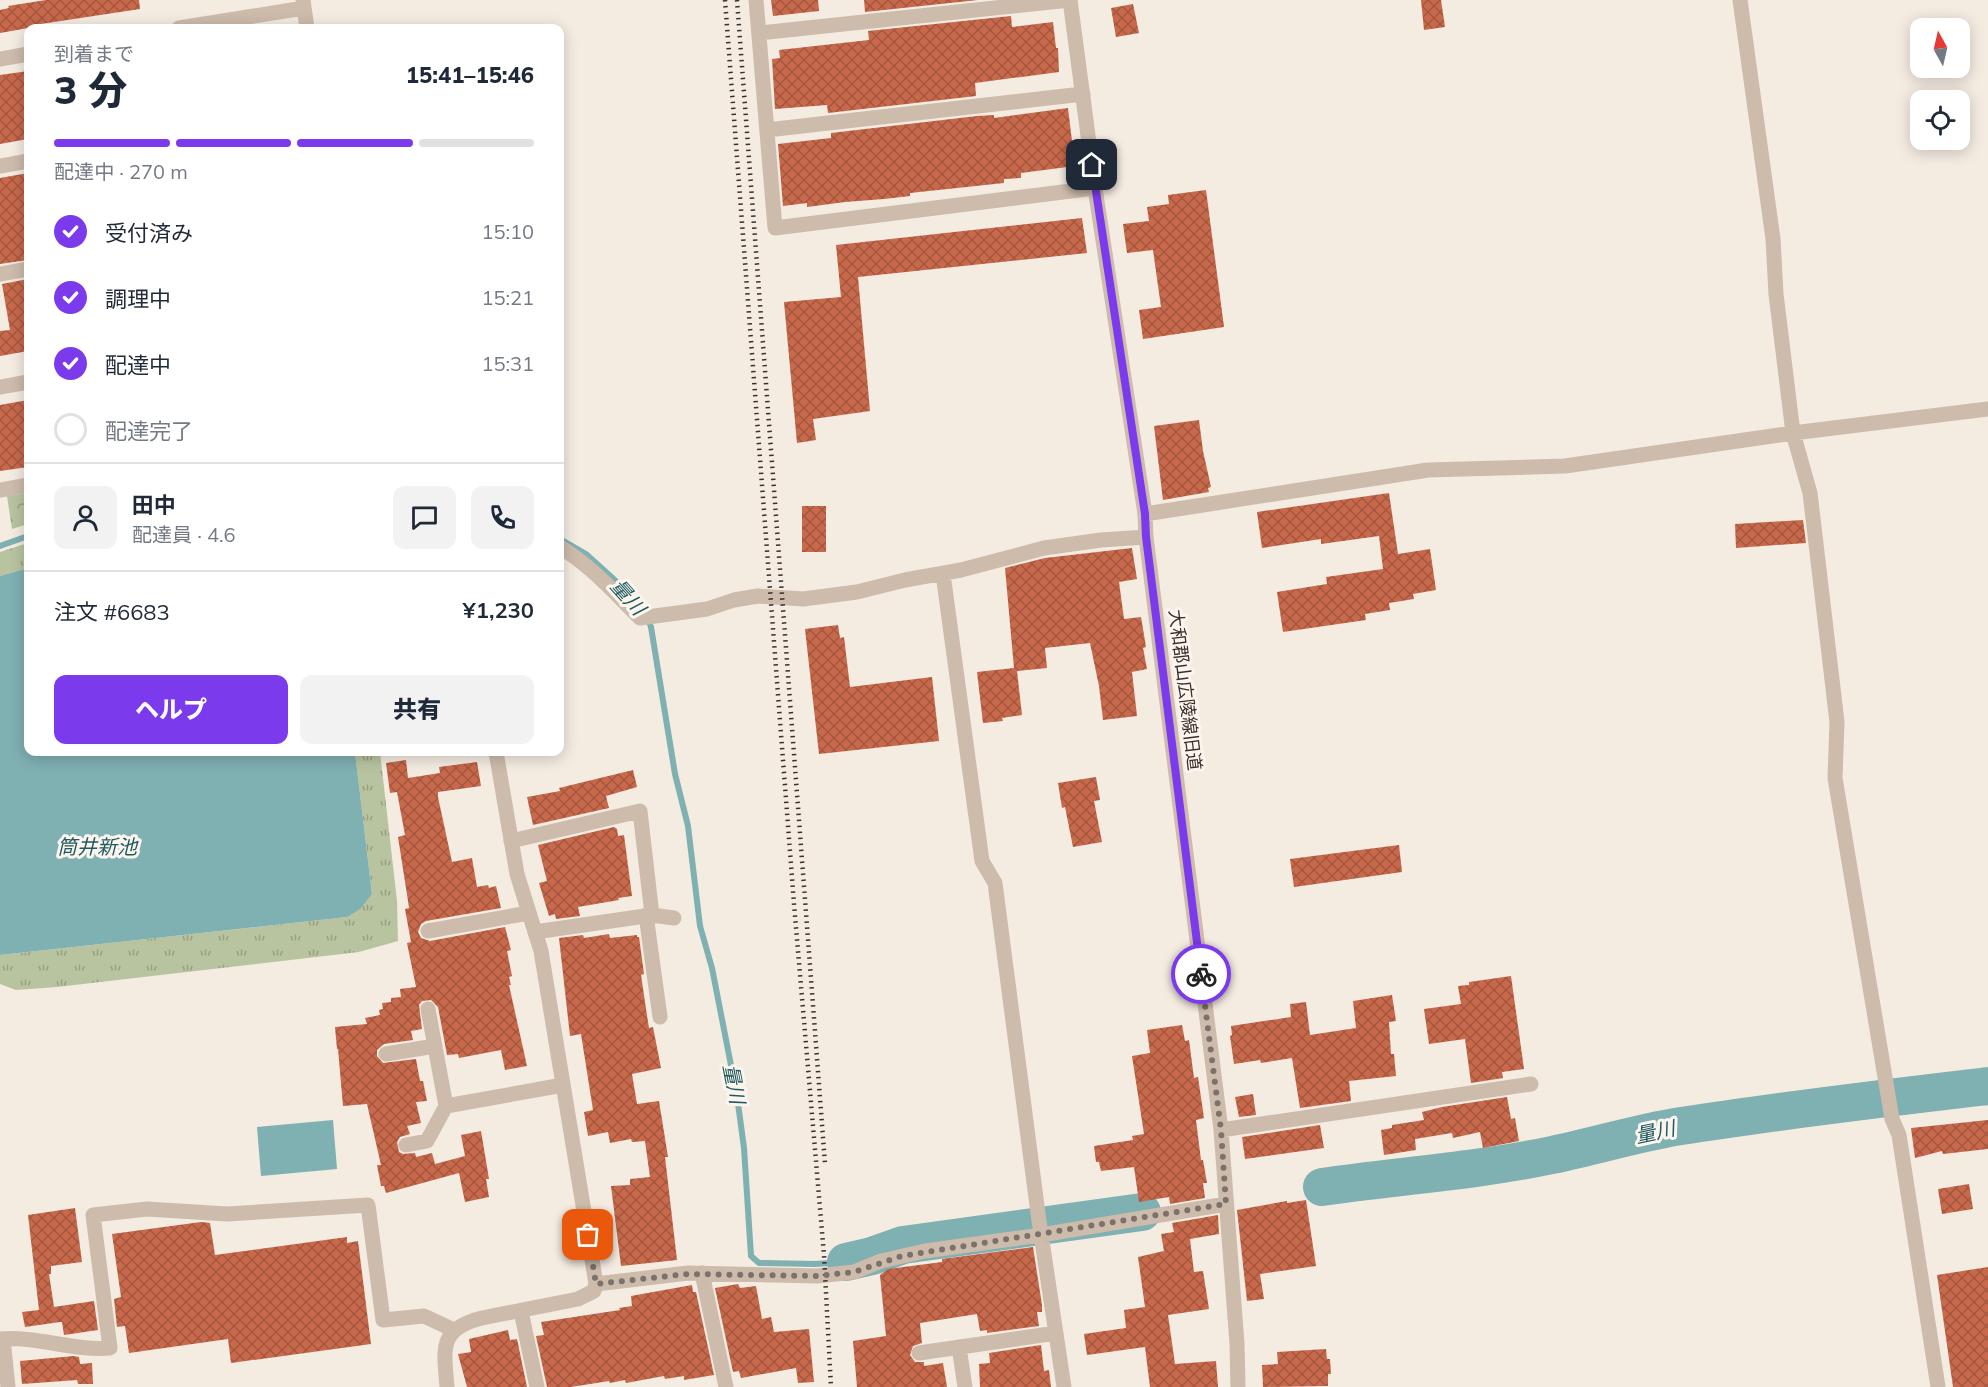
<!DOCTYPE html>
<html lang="ja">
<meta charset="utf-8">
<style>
:root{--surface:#fff;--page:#f2f2f3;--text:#1f2937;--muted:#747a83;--line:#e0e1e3;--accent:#7c3aed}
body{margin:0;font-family:Mulish,"Noto Sans JP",sans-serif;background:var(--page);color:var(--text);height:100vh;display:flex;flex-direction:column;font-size:22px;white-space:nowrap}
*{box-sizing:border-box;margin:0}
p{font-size:20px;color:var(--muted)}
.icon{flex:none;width:33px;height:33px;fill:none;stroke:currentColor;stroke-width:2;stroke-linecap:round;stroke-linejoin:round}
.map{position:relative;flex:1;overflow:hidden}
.panel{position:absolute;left:24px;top:24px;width:540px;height:732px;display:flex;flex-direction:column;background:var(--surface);border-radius:12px;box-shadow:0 3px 15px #0003}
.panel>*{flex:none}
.needle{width:39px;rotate:352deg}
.controls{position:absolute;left:1910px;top:18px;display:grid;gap:12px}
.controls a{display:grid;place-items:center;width:60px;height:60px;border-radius:12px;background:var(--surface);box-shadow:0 3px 15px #0003;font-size:30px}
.pin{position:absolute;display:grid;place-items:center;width:51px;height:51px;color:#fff;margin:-26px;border-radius:12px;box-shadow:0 3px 9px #0006}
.courier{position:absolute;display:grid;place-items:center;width:60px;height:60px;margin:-30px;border:4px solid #7c3aed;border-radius:50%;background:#fff;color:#222;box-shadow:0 2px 8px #0007}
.overview em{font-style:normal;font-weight:800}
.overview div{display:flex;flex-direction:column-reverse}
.overview{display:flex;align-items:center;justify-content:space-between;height:102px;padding:0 30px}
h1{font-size:39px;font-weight:800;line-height:45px}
.bar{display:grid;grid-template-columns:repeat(4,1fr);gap:9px 6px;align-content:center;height:72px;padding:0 30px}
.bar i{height:8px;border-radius:4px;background:var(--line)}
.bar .current{background:var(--accent)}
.bar p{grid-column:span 4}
.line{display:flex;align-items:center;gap:15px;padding:0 30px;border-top:2px solid var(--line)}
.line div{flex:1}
.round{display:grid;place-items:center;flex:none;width:63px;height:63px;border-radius:12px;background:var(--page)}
ol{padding:0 30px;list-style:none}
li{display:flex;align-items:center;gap:18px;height:66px}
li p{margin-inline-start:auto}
li .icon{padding:6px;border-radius:50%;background:var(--accent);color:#fff;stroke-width:4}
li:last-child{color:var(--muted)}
li i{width:33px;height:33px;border:3px solid var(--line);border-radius:50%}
.action{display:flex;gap:12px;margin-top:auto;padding:12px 30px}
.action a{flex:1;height:69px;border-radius:12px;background:var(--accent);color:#fff;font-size:24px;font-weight:800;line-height:69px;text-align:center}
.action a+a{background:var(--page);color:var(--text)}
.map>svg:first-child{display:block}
</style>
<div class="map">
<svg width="1988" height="1387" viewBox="0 0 1988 1387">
<defs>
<pattern id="grass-tufts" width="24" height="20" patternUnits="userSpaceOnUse" patternTransform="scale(1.5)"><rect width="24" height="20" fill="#b8c4a0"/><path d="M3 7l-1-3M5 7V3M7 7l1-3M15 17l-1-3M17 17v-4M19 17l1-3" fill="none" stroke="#97a083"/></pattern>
<pattern id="park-crowns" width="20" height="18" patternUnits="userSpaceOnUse" patternTransform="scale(1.5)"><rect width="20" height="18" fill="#b8c4a0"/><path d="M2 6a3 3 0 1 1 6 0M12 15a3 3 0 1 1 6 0" fill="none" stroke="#97a083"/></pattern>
<pattern id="building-cross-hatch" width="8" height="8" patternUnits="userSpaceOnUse" patternTransform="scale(1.5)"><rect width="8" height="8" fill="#c8694b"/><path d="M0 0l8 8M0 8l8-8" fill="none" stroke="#a4573f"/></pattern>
</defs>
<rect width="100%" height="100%" fill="#f4ebe1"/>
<path fill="url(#grass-tufts)" d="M28,543V568L0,576V552Z
M355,752H380L397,901L398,941L359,952L57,987L16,990L0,984V955L347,917L372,894Z"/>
<path fill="url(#park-crowns)" d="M28,493V524L12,529L7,496Z"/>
<path fill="#7fb0b2" d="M28,568V752H355L372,894L360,909L347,917L0,955V576Z
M333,1120L337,1169L261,1176L257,1127Z"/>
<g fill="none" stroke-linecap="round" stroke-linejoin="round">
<path stroke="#7fb0b2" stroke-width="6" d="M560,539L586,554L629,593L644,609L651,627L675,774L688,826L700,926L712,968L737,1096L744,1148L751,1256L759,1263L815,1264L846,1262
M0,546L28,536"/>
<path stroke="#7fb0b2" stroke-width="38" d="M1322,1187C1399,1176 1476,1171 1552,1155C1596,1146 1637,1133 1681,1126C1783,1110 1886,1098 1988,1086
M846,1262L872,1256L903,1245L1142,1212"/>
</g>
<path fill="url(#building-cross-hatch)" d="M46,0H139L140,9L34,25V27L0,33V10L9,8L8,6Z
M771,0H818L819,11L773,16Z
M864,0H978L865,12Z
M1421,0H1441L1445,27L1424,30Z
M1133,4L1139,33L1116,37L1111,8Z
M1011,16L1012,27L1053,22L1056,48H1058L1059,72L975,83L976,96L828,113L827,105L775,109L772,59L780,58L779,50L869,40L868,31Z
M28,71V139L0,144V75Z
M1068,108L1075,166L1021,173V178L1004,179V183L910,193V196L884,199L845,202L807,207V203L783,206L778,144L831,138V133L977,116L994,115V118Z
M28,173V260L0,264V178Z
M1206,190L1224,327L1143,339L1139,310L1161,307L1153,250L1127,253L1123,224L1149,221L1147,207L1169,204L1168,195Z
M1082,218L1087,253L858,277L870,411L813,419L816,440L797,443L784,302L841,297L836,245Z
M28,279V351L0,356V331L10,330L2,284Z
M28,400V425L24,426L28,451V467L0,471V405Z
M1199,420L1203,451L1211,487L1208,488L1209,492L1163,500L1154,426Z
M1389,493L1398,554L1430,549L1436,590L1413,594L1414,599L1389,603L1390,610L1365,614L1366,620L1283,632L1277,592L1327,584L1326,577L1383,569L1379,536L1321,544V539L1262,548L1257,512Z
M802,506H826V552H802Z
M1803,520L1806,543L1736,548L1735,524Z
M1132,548L1137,579L1119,582L1124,619L1141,617L1146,647L1143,648L1147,669L1132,672L1137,716L1103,720L1099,686L1090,643L1045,648L1047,668L1017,671L1022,715L1002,718L1003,721L983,723L977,672L1014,668L1005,568L1045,558Z
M838,625L840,638L844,637L850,687L932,677L939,741L819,754L805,629Z
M406,760L408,778L440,773L439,767L477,762L481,786L438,792V797L452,862L472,858L477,887L488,885L489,888L496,886L501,908L426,921L421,924L418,932L421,938L430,941L505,927L511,950L507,951L512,976L509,977L511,985H509L527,1066L505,1070L501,1050L459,1058L458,1054L447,1055L438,1007L431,1000L422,1001L419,1005L422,1029L411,1031L413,1040L384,1044L377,1050V1056L383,1063L416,1059L420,1081H423L427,1101L416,1102L421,1123L407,1126L410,1134L400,1137L397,1142L399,1152L403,1154L415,1153L416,1157L432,1153L435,1164L465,1156L461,1135L481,1131L489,1179H486L489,1197L465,1202L459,1173L386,1193L384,1186H381L377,1165H381L367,1104L343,1106L338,1049H337L335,1027L367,1024L365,1018L380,1015L379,1010L383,1009L382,1003L391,1002V998L401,997L400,989L416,987L407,943L411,942L405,909L409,908L408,901L398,837L405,835L397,792L390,793L386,763Z
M633,770L637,787L606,796L609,808L533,825L527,797L560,791L559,788Z
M1096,777L1100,800L1094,801L1102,842L1073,847L1065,807L1062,808L1058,783Z
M614,827L617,829L618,836L624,835L632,896L618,898L619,900L578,907L580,916L556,919L555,914L549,916L539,883L547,881L538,845Z
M1399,845L1402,872L1294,887L1290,859Z
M609,934L610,938L637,935V937H639L644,974L641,975L646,1009L649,1028L653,1027L661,1068L632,1074L637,1104L659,1101L668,1157H665L677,1260L621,1266L611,1186L630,1185V1179L650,1177L645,1141L632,1142L631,1139L610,1143L608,1132L588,1136L584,1112L593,1110L581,1034L570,1036L559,938L583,935L584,938Z
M1511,976L1524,1069L1502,1072L1503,1078L1471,1083L1465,1039L1429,1044L1424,1009L1461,1004L1458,986L1469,985V982Z
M1392,995L1396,1021L1389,1022L1391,1054H1394L1396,1076L1349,1081L1351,1101L1300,1108L1292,1058L1261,1063L1260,1060L1234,1064L1230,1036L1232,1035L1231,1026L1291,1017L1290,1004L1306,1002L1310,1035L1356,1028L1353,1001Z
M1182,1025L1185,1041L1189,1040L1194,1078L1198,1077L1204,1118L1196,1120L1201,1160H1203L1207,1183H1203L1205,1198L1170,1204L1169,1197L1139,1202L1134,1167L1101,1171L1099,1162H1096L1094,1146L1133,1140L1132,1136L1144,1134L1132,1056L1150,1053L1147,1030Z
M1253,1094L1256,1115L1239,1117L1235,1097Z
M1507,1097L1511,1119L1515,1118L1519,1141L1483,1148L1480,1132L1453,1138L1452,1133L1415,1139L1416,1150L1384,1155L1381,1130L1392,1128V1125L1424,1120L1422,1112L1442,1107Z
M1988,1120V1149L1943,1154L1942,1151L1915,1158L1911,1128Z
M1320,1125L1324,1148L1245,1159L1242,1137Z
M1969,1184L1973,1209L1942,1214L1938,1189Z
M1306,1200L1316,1266L1260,1274L1264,1299L1247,1301L1237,1210L1287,1201V1203Z
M75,1208L82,1262L51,1266V1274H49L54,1307L94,1301L98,1330L64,1335L62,1322H60L25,1327L22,1312L39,1310L28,1215Z
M1218,1215L1219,1234L1190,1239L1194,1272L1203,1271L1209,1309L1168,1315L1175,1364L1216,1361L1218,1387H1150L1145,1347L1087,1355L1084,1334L1126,1328L1124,1310L1145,1307L1138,1257L1164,1251L1161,1234L1174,1232L1172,1223Z
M201,1222L210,1223L215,1255L347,1237V1243L358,1241L371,1344L231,1363L228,1339L129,1353L125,1326L117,1327L114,1299L121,1297L112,1234Z
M1033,1247L1042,1305V1312H1037L1039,1326L987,1333V1330L980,1331L977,1314L920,1323L922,1343L913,1346L910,1355L915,1362H924V1366L943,1363L947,1387H857L853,1341L886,1336L880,1275L888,1269L942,1262V1259Z
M1988,1267V1387H1953L1937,1275Z
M738,1284L740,1288L756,1286L762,1319L771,1317L774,1332L809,1329L814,1382L798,1383L796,1368L741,1378L739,1371L733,1372L715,1288Z
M692,1285L693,1292H696L714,1375L684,1380V1376L665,1379L664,1376L626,1383L625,1380L610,1383L609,1381L571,1387H547L536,1336L544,1335L541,1322L620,1310L619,1308L632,1306L631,1296Z
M508,1330L510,1340L517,1339L527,1387H467L458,1354L471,1352L469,1339Z
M1041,1345L1044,1371L1049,1370L1051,1387H980L979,1364L990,1363L989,1353Z
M1326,1349L1327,1359H1330L1331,1374H1328V1386L1263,1387L1262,1365L1278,1364L1277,1352Z
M74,1356L79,1357L80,1364L92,1363L93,1384H78L77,1380L22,1384L20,1361Z"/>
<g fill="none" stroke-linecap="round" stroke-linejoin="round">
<path stroke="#cdbbac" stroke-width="15" d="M303,0L307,28
M756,0L775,228L1095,188
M1740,0L1773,239L1776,294L1793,433L1810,493L1837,722L1835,778L1892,1119L1899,1135L1938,1387
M179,28L304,8
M759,33L1070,0
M0,59L28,54
M767,130L1083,94
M0,166L28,161
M0,274L28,269
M0,387L28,382
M0,490L28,485
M560,547C590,565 614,592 640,618L707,609L734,600L758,596L803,599L857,592L905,580L961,570L1044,548L1101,540L1146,537
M943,574L982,861L995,883L1039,1221L1064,1387
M511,841L640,811L652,915
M646,915L660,1017
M428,931L529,913
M535,932L652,915L674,918
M428,1009L446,1106L563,1085
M386,1054L435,1046
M1221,1130L1531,1084
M406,1145L427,1141L446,1106
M702,1273L726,1387
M596,1284L688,1273L817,1276L854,1272L881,1261L925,1251L1041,1235L1226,1204
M521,1311L537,1387
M0,1339C37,1336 73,1351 110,1348L93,1215L147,1209L227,1214L368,1205L383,1320L424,1316L454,1330
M3,1339L8,1387
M959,1347L965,1387
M919,1353L1056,1333
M1238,1387L1237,1344L1221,1130L1146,537L1145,514L1428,470L1565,466L1793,433L1988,409"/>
<path stroke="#cdbbac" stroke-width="15" d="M1070,0L1095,188L1145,514
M447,1387C444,1349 438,1329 482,1318L578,1299L594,1291L596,1284L541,951L517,874L496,752"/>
<path stroke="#3b302b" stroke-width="4.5" stroke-dasharray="1.5 4.5" stroke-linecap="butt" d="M725,0L794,904L824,1255L831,1387
M737,0L825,1164"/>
</g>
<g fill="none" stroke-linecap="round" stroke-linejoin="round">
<path stroke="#7c716b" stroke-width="6" stroke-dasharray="0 10.8" d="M588,1235L596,1284L688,1274L817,1276L854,1272L902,1256L1226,1204L1221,1130L1201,974"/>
<path stroke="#7c3aed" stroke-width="8" d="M1092,165L1145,514L1146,537L1201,974"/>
</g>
<g text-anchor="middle" stroke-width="6" stroke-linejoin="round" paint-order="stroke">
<g font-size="18" fill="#3b302b" stroke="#fbf5ee">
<text transform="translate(1185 690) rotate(83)" y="6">大和郡山広陵線旧道</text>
</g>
<g font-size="20" font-style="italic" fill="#1f5a5e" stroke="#fbf5ee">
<text transform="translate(628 597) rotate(48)" y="7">量川</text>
<text x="97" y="854">筒井新池</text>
<text transform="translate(734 1084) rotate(79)" y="7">量川</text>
<text transform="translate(1655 1132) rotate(-12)" y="7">量川</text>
</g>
</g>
</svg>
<div class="controls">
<a><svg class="needle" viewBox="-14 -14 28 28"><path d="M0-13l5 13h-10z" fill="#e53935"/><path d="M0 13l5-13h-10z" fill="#747a83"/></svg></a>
<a><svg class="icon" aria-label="locate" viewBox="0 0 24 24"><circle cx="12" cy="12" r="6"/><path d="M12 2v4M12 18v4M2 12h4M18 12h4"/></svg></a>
</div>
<div class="pin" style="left:588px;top:1235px;background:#ea580c"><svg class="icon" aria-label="bag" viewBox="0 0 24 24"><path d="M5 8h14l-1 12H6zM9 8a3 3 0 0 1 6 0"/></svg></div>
<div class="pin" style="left:1092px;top:165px;background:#1f2937"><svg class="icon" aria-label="home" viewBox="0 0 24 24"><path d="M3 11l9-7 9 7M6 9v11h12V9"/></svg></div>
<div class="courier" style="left:1201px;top:974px"><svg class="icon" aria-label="bike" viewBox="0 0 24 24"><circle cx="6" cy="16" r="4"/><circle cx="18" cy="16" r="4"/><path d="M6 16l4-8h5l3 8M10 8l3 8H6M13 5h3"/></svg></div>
<section class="panel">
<div class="overview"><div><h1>3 分</h1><p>到着まで</p></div><em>15:41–15:46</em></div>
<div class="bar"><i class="current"></i><i class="current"></i><i class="current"></i><i></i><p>配達中 · 270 m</p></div>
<ol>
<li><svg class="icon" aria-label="check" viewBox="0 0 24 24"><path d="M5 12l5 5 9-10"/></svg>受付済み<p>15:10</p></li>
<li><svg class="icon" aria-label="check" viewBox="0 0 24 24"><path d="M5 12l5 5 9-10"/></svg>調理中<p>15:21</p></li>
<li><svg class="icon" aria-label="check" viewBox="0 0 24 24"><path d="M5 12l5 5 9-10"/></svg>配達中<p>15:31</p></li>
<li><i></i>配達完了</li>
</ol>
<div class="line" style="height:108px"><a class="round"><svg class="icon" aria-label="person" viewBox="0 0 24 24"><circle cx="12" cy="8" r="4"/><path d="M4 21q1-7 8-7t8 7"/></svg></a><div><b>田中</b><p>配達員 · 4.6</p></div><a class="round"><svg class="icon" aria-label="chat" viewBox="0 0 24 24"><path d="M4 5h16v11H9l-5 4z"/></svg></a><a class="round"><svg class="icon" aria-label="phone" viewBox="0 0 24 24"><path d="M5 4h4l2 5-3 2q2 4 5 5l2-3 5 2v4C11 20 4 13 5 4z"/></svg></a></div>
<div class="line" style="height:78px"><div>注文 #6683</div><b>¥1,230</b></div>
<div class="action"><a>ヘルプ</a><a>共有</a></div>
</section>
</div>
